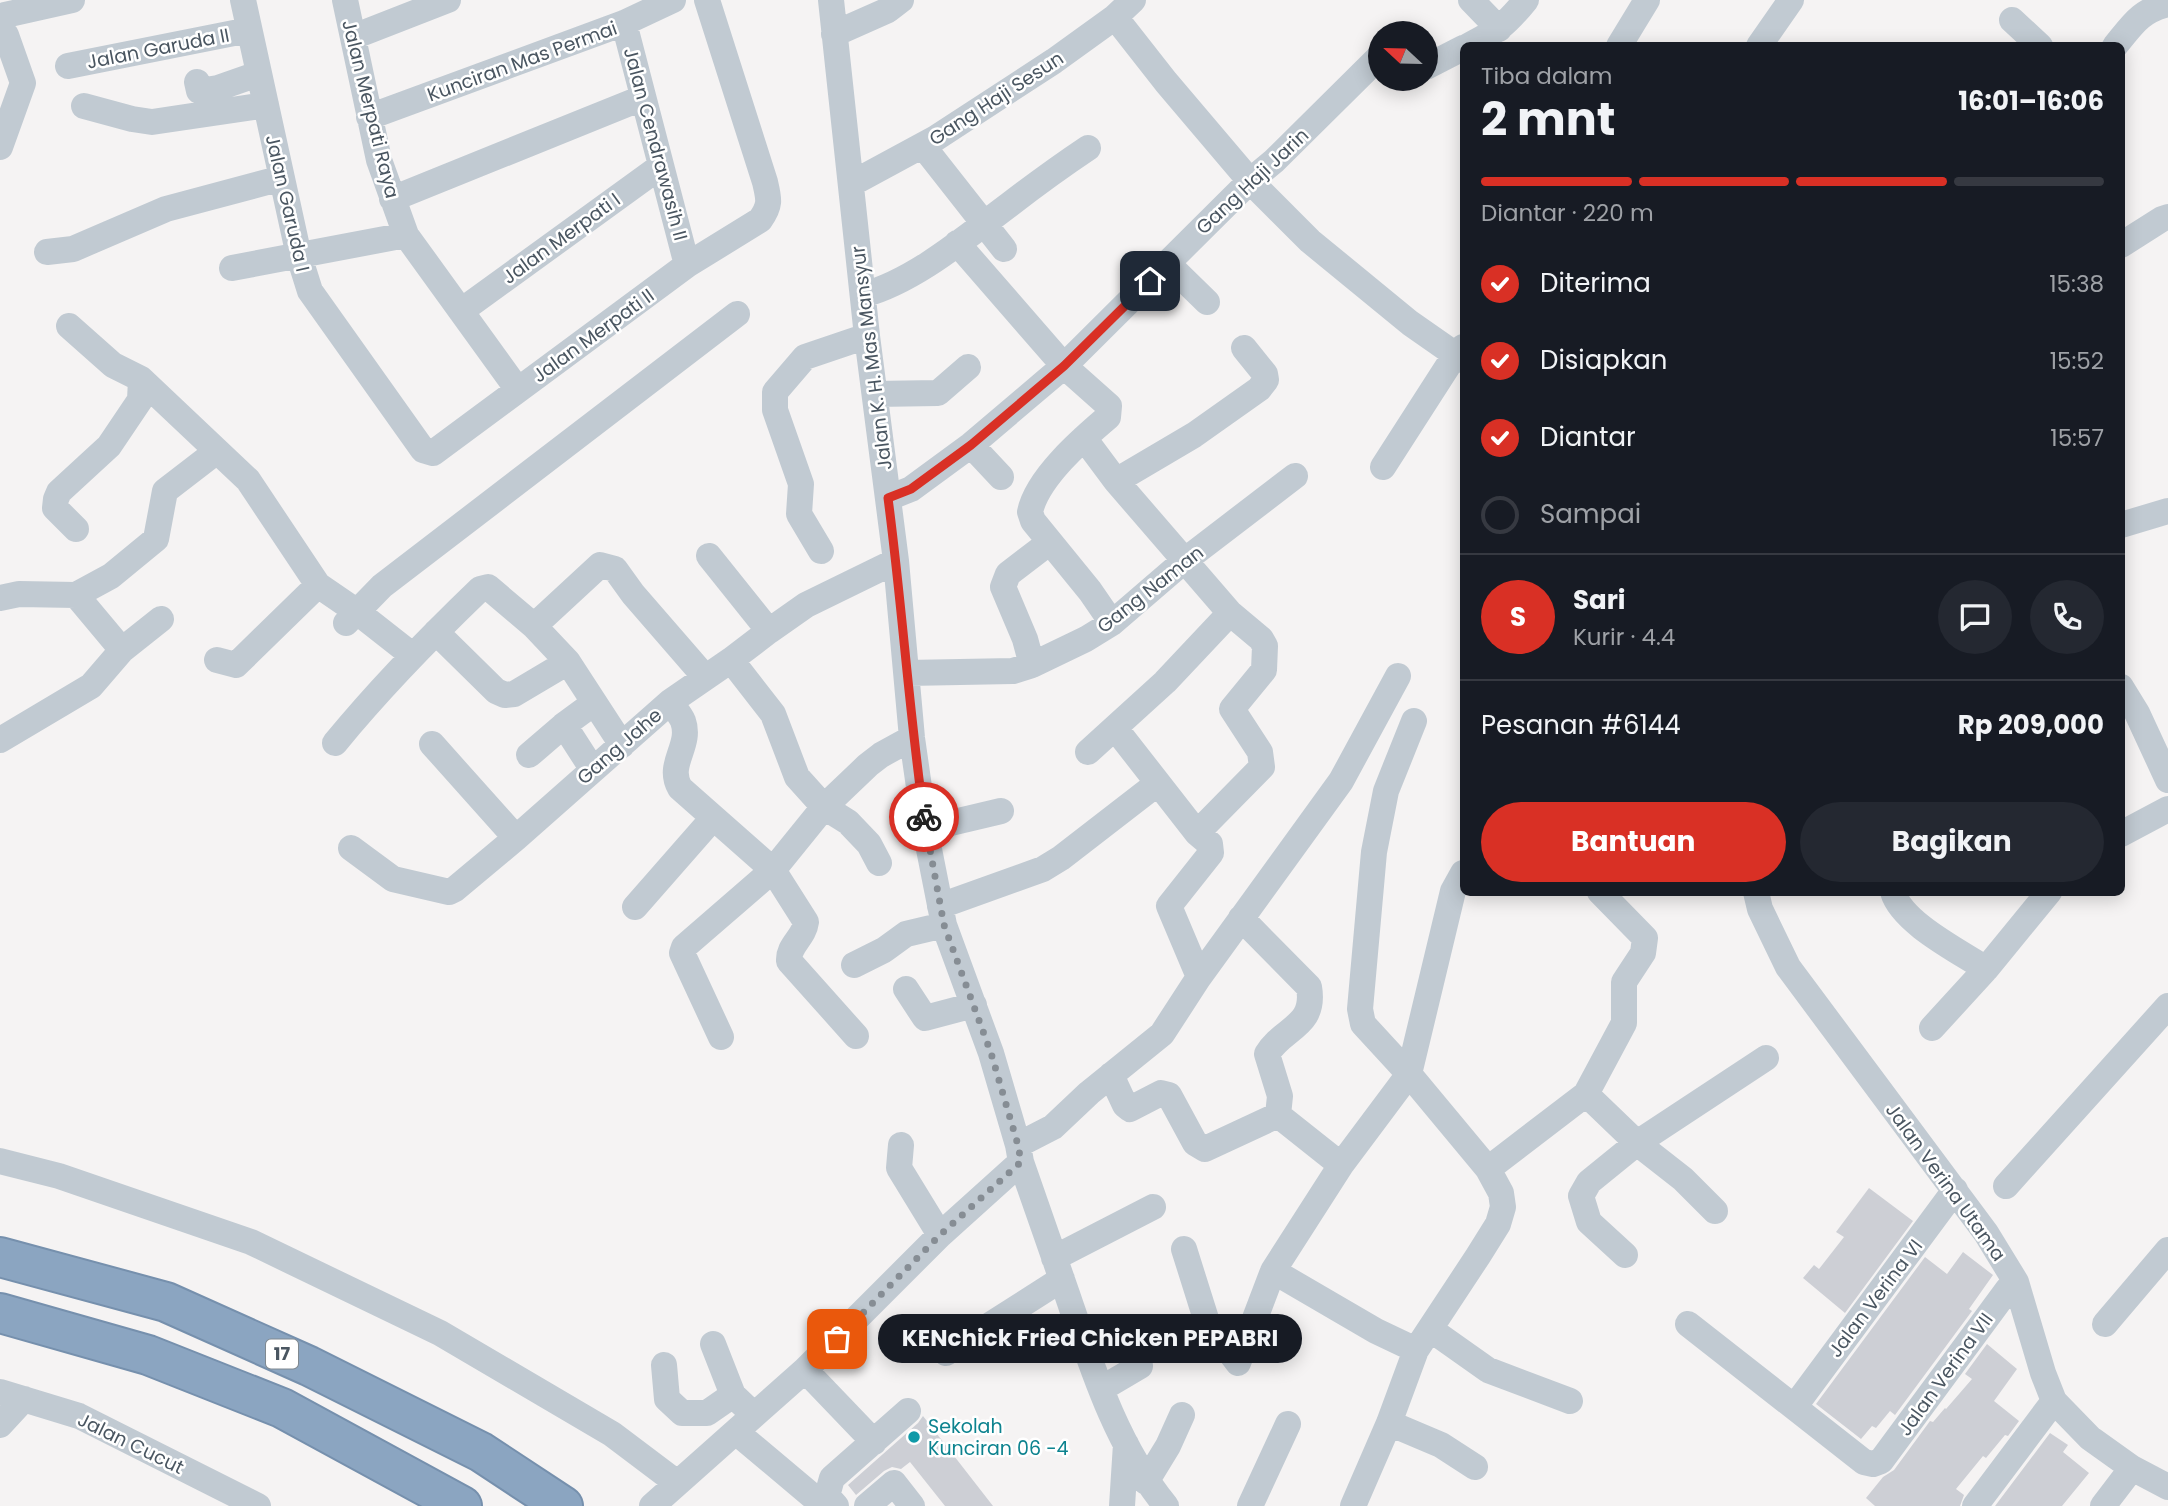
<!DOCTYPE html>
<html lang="id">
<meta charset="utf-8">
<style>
:root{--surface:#171b24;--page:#242831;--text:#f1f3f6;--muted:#9ea1a6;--line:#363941;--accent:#d93025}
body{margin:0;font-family:Poppins,sans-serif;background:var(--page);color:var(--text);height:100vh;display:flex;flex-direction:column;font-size:26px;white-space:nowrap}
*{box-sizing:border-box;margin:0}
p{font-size:23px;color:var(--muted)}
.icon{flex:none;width:38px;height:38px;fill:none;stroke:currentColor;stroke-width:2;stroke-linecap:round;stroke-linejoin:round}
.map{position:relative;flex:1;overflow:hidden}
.panel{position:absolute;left:1460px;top:42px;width:665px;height:854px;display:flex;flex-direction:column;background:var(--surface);border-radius:10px;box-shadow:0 4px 18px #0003}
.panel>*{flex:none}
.needle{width:46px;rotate:292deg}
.buttons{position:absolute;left:1368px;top:21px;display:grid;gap:14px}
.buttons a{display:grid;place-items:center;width:70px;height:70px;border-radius:50%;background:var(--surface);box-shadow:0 4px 18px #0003;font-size:35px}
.pin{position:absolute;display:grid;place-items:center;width:60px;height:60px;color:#fff;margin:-30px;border-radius:14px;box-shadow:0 4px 10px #0006}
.courier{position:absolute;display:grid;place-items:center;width:70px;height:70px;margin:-35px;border:5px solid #d93025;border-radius:50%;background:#fff;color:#222;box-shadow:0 2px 9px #0007}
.bubble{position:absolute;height:49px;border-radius:24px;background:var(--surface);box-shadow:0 4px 18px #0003;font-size:23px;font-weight:700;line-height:49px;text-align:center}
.headline em{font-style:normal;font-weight:700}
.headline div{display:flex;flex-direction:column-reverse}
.headline{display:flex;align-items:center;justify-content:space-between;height:119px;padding:0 21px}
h1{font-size:46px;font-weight:700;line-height:52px}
.bar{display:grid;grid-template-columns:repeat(4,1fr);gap:10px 7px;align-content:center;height:84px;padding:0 21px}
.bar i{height:9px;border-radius:5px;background:var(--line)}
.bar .on{background:var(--accent)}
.bar p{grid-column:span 4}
.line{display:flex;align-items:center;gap:18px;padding:0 21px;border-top:2px solid var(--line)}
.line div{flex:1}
.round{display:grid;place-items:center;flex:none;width:74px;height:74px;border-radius:37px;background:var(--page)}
ol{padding:0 21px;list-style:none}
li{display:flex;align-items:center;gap:21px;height:77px}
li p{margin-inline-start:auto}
li .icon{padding:7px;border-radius:50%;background:var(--accent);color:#fff;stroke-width:4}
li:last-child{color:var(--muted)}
li i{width:38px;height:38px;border:4px solid var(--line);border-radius:50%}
.button{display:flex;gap:14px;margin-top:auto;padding:14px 21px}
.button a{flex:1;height:80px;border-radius:42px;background:var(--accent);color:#fff;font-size:28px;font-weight:700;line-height:80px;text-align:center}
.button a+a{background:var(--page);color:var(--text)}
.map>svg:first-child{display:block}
</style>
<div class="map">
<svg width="2168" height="1506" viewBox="0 0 2168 1506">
<rect width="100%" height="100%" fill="#f5f3f3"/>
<path fill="#cdcfd5" d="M1869,1188L1913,1221L1845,1313L1803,1278L1814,1265L1819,1269L1844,1237L1836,1232Z
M1963,1252L1993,1275L1969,1309L1972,1311L1895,1415L1890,1411L1876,1428L1872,1426L1861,1439L1816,1404L1925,1257L1947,1274Z
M1987,1344L2017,1369L1994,1401L2019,1421L2008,1436L2005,1435L1986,1458L1983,1456L1956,1489L1964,1495L1960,1506H1875L1866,1498L1883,1477L1894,1470L1930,1421L1933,1422L1945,1408L1946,1409L1972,1379L1965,1374Z
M923,1416L993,1506H945L910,1462L901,1469L892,1467L884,1471L856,1495L848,1485L918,1423Z
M2050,1433L2068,1445L2063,1452L2089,1473L2062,1506H1995Z"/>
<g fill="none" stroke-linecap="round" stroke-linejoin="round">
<defs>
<path id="highway" d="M0,1257L166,1302L309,1366L481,1452L563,1506
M0,1313L148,1355L282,1408L462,1506"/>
</defs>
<use href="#highway" stroke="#7690ad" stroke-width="42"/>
<path stroke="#c1cad2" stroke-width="26" d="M243,0L299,256L310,291L423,450L433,453L687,265L760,220C771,205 769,199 765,182L707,0
M345,0L379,160L406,235L518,390
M831,0L867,336L896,561L912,738L925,829L944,925L991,1053L1018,1145L1021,1162C1036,1206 1052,1250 1067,1294C1092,1367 1116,1445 1166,1506
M1471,0L1499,29
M5,15L72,0
M1115,17L1166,82L1250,181L1310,241L1410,323L1463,360
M2012,20L2040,46
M624,23L687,265
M834,34L888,10L901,0
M353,37L448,0
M1468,46C1497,31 1505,26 1526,0
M1619,46L1647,0
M1759,46L1791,0
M2115,46C2133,24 2140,11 2168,4
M68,66L249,30
M1426,67L1463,48
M197,82L199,91L218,88L258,74
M84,106L132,119L152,122L266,105
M369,117L624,23L673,0
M923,146L1004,249
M0,147L23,83L6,35
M851,184L936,138L1054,61L1115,17L1133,0
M392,199L642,98
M957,243L1064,366L1109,406L1108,417C1082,439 1037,478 1030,512L1033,521L1090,591L1112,623
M2121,245L2162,219L2168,217
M47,252L73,249L166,209L282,178
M1167,263L1207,302
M232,268L406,235
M863,295C915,281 966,237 1009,205C1035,185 1061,166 1088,148
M461,311L661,166
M69,326L113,365L141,379L248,480L318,585L236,665L217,660
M875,394L938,393L968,367
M1084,438L1116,481L1194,435L1259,389L1266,380L1265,374L1244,348
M971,445L1001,477
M1383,467L1455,355L1463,347
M1116,481L1230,613L1261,639L1265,646L1264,670L1232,709L1260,752L1262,767L1197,833
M888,498L911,489L971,445L1064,366L1250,181L1274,161L1378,58L1381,61
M2121,525L2168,511
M76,529L55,508L56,499L59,492L109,446L140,400L141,379
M821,551L799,514L801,484L775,410V392L805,357L867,336
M709,556L769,631
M318,585L356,611L412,655
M76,595L122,650
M0,598L19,594L76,595L111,576L156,539L165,491L217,451
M346,623L382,586L737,314
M534,626L600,565L615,569L633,594L705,677
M436,632L496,691L505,695L514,694L568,662
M731,660L773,714L797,777L824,807L848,822L869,844L879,863
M1032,665L1025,639L1003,587L1008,574L1050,542
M907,673L1013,671L1032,665L1086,639L1112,623L1184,561L1295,476
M2121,687L2137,713L2168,780
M670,702C674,708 680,714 683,721C692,746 666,764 680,788L773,870L806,922C804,938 788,945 789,961L856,1036
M1414,721L1386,791L1374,852L1360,1009L1363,1024L1409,1074L1341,1165L1273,1271L1376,1331L1416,1350
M564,725L593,770
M1115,728L1197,833L1210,844L1211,853L1169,906L1199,977
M0,740L91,686L122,650L161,619
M335,743C380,688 429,638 480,589L488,587L534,626L568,662L622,745
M432,744L516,838
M1088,752L1165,682L1230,613
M529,755L564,725L594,703
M925,829L1001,811
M2121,834L2168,809
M351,848L393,879L449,892L455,889L516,838L670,702L731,660L769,631L806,605L896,561
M1756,892L1760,909L1788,967L1986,1233L2016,1282L2043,1373L2054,1401L2090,1438L2132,1468L2168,1487
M1893,892C1902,923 1959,951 1986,969
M940,906L1043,869L1061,858L1158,783
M635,907L713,818
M1241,918L1309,987C1316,1027 1283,1027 1267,1054L1280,1096L1278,1115L1341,1165
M854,965L884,950L906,934L944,925
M906,989L925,1018L974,1005
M1932,1028L1986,969L2049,892
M721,1037L682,953L684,947L773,870L824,807L868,765L881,755L912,738
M1111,1075L1125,1105L1130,1109L1161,1093L1169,1095L1195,1143L1205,1149L1278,1115
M1586,1094L1637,1143L1683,1179L1715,1211
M901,1145L899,1168L940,1235
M1018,1145L1053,1127L1089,1093L1162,1034L1199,977L1341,781L1398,676
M0,1161L59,1176L251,1242L440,1333L612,1434L677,1483
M1488,1169L1586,1094L1624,1023V982L1643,953L1645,938L1600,892
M2006,1186L2168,1006
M1184,1249L1207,1322L1238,1363L1273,1271
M1625,1255L1589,1222L1581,1196L1589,1182L1637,1143L1766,1058
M1054,1258L1153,1207
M1688,1324L1864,1462L1873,1464L1881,1461L2008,1289L2016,1282
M2105,1324L2168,1250
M1430,1329L1488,1370L1570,1401
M713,1344L733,1395
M946,1353L1062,1279
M664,1365L667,1399L682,1413H707L733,1395L754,1415
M805,1370L874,1442
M1101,1389L1140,1366
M0,1392L79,1416L258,1506
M1795,1406L1955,1190
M1389,1423L1441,1445L1475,1467
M0,1425L24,1399
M736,1432L811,1495L815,1498L827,1496
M1146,1482L1168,1446L1182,1415
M652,1506L805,1370L940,1235L1021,1162
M836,1506L827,1496L832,1478L908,1411
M867,1506L894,1483L912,1506
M1122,1506L1126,1444
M1250,1506L1288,1424
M1353,1506L1389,1423L1416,1350L1478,1256L1498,1224L1503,1207L1501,1193L1488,1169L1409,1074L1453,891L1463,873
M1975,1506L2054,1401
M2103,1506L2132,1468"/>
<use href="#highway" stroke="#8ba5c1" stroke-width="38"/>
</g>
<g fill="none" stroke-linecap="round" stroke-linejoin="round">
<path stroke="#868d94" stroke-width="7" stroke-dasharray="0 12.6" d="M837,1339L940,1235L1021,1162L1018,1145L991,1053L944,925L924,817"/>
<path stroke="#d93025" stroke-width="9" d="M924,817C909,711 902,604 888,498L911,489L971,445L1064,366L1150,281"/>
</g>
<circle fill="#0f9aa8" stroke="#fff" stroke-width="2.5" cx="914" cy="1437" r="7"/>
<g text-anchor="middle" stroke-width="5" stroke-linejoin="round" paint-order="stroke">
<rect fill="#fff" stroke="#808990" stroke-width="2" x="266" y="1339.5" width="32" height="29" rx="5"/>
<g font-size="18" font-weight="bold" fill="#4a5661">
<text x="282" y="1360">17</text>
</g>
<g font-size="19" fill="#4a5661" stroke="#fff">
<text transform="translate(158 48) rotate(-11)" y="7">Jalan Garuda II</text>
<text transform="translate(522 61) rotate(-20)" y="7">Kunciran Mas Permai</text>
<text transform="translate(996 98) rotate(-33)" y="7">Gang Haji Sesun</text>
<text transform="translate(371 109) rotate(76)" y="7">Jalan Merpati Raya</text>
<text transform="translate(656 144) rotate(75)" y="7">Jalan Cendrawasih II</text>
<text transform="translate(1252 181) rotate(-43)" y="7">Gang Haji Jarin</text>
<text transform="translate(288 203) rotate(77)" y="7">Jalan Garuda I</text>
<text transform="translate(561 238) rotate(-36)" y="7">Jalan Merpati I</text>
<text transform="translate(593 335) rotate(-36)" y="7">Jalan Merpati II</text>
<text transform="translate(871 358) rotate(-97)" y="7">Jalan K. H. Mas Mansyur</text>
<text transform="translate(1150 589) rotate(-38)" y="7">Gang Naman</text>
<text transform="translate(619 746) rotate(-41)" y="7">Gang Jahe</text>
<text transform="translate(1946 1182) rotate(54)" y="7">Jalan Verina Utama</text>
<text transform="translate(1875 1298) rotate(-53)" y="7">Jalan Verina VI</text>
<text transform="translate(1945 1374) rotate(-54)" y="7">Jalan Verina VII</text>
<text transform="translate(131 1443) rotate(26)" y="7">Jalan Cucut</text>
</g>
<g font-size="19" fill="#0d838f" stroke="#fff" text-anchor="start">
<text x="928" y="1433">Sekolah<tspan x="928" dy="22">Kunciran 06 -4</tspan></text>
</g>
</g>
</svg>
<div class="buttons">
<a><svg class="needle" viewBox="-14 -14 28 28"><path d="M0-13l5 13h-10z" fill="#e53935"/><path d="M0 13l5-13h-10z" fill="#9ea1a6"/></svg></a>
</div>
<div class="pin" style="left:837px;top:1339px;background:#ea580c"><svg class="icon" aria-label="bag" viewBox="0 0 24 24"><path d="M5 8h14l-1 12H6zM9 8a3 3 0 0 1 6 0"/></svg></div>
<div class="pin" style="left:1150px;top:281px;background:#1f2937"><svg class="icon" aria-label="home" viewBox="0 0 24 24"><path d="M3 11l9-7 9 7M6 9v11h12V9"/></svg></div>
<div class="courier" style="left:924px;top:817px"><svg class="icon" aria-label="bike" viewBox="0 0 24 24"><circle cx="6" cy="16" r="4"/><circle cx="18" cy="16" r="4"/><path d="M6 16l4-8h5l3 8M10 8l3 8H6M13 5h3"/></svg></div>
<div class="bubble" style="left:878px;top:1314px;width:424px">KENchick Fried Chicken PEPABRI</div>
<section class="panel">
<div class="headline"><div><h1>2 mnt</h1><p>Tiba dalam</p></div><em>16:01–16:06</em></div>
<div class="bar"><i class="on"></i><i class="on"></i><i class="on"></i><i></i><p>Diantar · 220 m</p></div>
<ol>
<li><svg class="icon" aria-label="check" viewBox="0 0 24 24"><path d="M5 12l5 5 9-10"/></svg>Diterima<p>15:38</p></li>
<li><svg class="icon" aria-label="check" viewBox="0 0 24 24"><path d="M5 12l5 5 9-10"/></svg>Disiapkan<p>15:52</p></li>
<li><svg class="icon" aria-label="check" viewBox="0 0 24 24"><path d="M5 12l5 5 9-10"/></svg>Diantar<p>15:57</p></li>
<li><i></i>Sampai</li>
</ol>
<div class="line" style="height:126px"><b class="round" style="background:var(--accent);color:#fff">S</b><div><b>Sari</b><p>Kurir · 4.4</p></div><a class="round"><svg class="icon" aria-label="chat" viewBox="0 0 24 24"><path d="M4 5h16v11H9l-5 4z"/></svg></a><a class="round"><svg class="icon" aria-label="phone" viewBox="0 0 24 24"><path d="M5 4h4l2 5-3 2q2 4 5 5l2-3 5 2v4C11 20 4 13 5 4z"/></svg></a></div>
<div class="line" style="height:91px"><div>Pesanan #6144</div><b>Rp 209,000</b></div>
<div class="button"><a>Bantuan</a><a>Bagikan</a></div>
</section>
</div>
